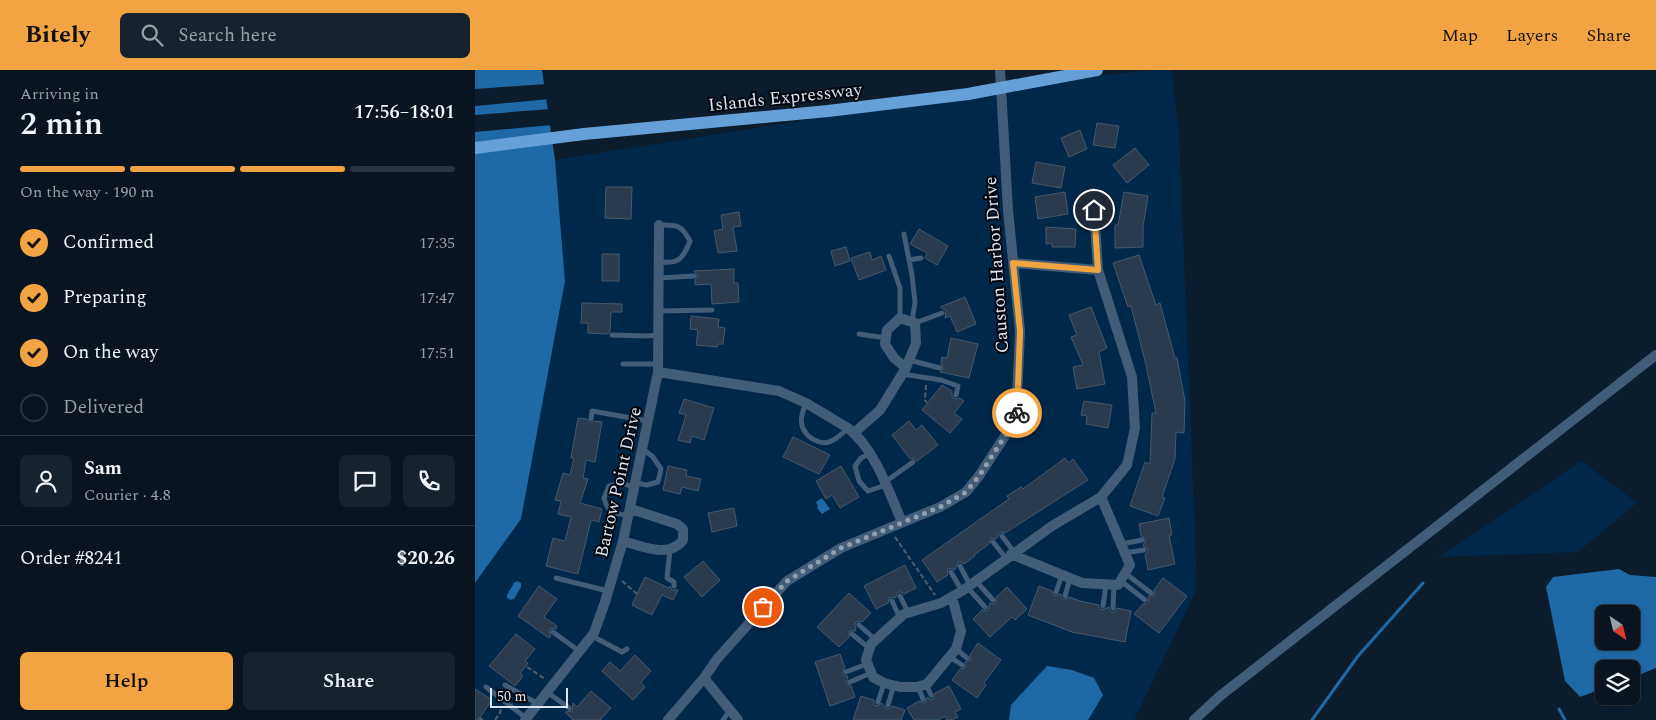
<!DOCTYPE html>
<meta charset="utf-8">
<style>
:root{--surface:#081521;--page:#16222e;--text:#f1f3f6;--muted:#989fa5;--line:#29343f;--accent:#f3a442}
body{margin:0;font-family:Spectral,serif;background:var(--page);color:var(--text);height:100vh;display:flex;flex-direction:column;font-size:19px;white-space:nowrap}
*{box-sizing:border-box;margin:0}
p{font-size:16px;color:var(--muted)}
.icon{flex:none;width:28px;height:28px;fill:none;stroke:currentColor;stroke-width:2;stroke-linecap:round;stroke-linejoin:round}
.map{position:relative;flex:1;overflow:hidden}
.side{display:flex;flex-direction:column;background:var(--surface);width:475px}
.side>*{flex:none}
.needle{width:32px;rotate:145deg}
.tools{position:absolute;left:1120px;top:535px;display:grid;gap:10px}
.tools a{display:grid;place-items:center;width:45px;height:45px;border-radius:8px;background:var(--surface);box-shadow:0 1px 4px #0004,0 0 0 1px var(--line);font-size:25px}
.scale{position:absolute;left:15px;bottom:12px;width:78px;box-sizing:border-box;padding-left:5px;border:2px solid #dbe6f2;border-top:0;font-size:14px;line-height:18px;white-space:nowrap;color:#dbe6f2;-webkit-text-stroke:4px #02060c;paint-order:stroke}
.pin{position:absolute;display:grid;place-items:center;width:42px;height:42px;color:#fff;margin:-21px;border:2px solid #fff;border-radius:50%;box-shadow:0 1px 5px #0007}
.courier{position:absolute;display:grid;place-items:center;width:50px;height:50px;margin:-25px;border:4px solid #f3a442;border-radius:50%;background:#fff;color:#222;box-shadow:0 1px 6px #0007}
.overview em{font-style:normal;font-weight:600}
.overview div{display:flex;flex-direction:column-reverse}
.overview{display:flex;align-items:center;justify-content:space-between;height:85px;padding:0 20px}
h1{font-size:32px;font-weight:600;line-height:38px}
.bar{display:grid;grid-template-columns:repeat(4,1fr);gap:8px 5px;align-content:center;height:60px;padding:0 20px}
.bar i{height:6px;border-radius:4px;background:var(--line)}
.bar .active{background:var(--accent)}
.bar p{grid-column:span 4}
.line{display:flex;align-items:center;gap:12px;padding:0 20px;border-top:1px solid var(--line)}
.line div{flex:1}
.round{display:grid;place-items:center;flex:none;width:52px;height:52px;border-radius:8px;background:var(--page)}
ol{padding:0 20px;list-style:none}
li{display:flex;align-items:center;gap:15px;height:55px}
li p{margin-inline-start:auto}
li .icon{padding:5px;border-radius:50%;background:var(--accent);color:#111;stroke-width:4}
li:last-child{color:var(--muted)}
li i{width:28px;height:28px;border:2px solid var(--line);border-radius:50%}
.cta{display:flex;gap:10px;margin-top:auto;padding:10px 20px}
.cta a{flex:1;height:58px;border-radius:8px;background:var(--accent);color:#111;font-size:20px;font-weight:600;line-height:58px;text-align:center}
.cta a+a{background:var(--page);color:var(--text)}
header{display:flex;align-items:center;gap:30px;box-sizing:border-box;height:70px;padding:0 25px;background:var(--accent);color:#111}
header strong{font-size:24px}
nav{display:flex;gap:28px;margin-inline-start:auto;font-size:18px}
.search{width:350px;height:45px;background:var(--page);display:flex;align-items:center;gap:12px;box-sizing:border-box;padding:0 18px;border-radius:8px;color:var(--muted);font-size:19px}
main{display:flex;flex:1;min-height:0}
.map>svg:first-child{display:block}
</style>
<header>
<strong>Bitely</strong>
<div class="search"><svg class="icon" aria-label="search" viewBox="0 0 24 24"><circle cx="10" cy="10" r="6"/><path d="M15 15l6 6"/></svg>Search here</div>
<nav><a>Map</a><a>Layers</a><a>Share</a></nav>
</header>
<main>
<section class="side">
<div class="overview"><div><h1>2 min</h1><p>Arriving in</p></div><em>17:56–18:01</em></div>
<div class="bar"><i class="active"></i><i class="active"></i><i class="active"></i><i></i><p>On the way · 190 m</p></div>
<ol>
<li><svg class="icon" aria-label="check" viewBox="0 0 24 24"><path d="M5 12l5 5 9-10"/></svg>Confirmed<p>17:35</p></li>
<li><svg class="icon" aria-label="check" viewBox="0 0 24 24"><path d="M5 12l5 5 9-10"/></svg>Preparing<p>17:47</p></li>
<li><svg class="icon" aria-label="check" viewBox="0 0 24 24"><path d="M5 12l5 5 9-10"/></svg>On the way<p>17:51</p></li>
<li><i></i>Delivered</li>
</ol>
<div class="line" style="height:90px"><a class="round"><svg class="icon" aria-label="person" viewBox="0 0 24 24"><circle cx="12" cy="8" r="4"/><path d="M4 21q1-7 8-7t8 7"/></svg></a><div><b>Sam</b><p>Courier · 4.8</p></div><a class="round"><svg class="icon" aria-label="chat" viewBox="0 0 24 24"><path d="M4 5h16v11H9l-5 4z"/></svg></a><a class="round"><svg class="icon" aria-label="phone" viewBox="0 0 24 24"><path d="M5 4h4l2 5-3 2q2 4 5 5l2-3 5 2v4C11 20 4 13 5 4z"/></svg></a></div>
<div class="line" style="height:65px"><div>Order #8241</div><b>$20.26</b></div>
<div class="cta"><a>Help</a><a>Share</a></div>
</section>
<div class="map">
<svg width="1181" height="650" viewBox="0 0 1181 650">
<rect width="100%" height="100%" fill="#0b1c2c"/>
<path fill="#00284a" d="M685,0H696L704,63L722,519L659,650H0V513L46,449L90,211L80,90L600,7Z
M1106,391L1162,433L1103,482L964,487Z"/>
<path fill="#1e69a6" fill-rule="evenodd" d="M0,0H67L80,90L90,211L46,449L0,513Z
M347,428L355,439L347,444L342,438L343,436L341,432Z
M1144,499L1155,505L1181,507V598L1156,608V599H1129V618L1105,627L1090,611L1071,517L1078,507ZM1129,544H1156V571H1129Z
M42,511L46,513V517L39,529L36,530L32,528V525L39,513Z
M572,596L597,600L619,608L628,625L613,650H534L536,635Z"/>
<path fill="#0b1c2c" d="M71,14L74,29L0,36V19Z
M75,39L77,55L0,62V45Z"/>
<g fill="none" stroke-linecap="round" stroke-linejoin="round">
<path stroke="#1e69a6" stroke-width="3" d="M1084,639L1090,650
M837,650L883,586L948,513"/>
</g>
<path fill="#293b4d" stroke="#465a6d" d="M622,53L644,56L640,78L618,75Z
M605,60L612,79L594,87L586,68Z
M660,78L674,95L652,113L638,95Z
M561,92L590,97L586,118L557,113Z
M131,117H157L156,149L130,148Z
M590,122L593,144L563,149L560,127Z
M649,122L673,126L668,157V177L640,178V155H643Z
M264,142L266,156L258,157L262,181L243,183L239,161L248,159L246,145Z
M571,157L601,159L600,177H577V173L571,174Z
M444,159L473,176L462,195L450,188L452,183L435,174Z
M371,177L375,191L360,196L356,181Z
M395,182L397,190L406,186L411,200L384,210L376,188Z
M127,184H144V211H127Z
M664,185L681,235L685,233L700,288H702L710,331L709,363L701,362L700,389L687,427L690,428L683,446L655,436L670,392L675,394L677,343H681L671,295L656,236L653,237L638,193Z
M259,199V213H263L264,232L237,234L236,214L220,215V210L223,206L219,201Z
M490,227L501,254L482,262L475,246L470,248L471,241L465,237Z
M107,233L147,234V242H136L135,261L133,264L113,263V253H106Z
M616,237L632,278L624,282L630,314L602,319L598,297L608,295L596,267L602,265L594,245Z
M216,246L244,249L243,257L250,258L248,274H243L242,277L221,275L223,260L215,259Z
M476,268L503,274L494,308L465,302L469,299L466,294L467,287L472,288Z
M467,315L477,321V326L478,328L482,329L485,328L489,331L479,343L487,349L475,363L447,340Z
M209,329L239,338L229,370L217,366L215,373L203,370L211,345L204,343Z
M609,331L637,335L633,358L611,354L612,346L606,345Z
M103,348L112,349L115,353L120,351L127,352L120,392L111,390L108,408L113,409L105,433L127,439L124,452L116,450L103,504L71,496L78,468L90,471L96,447L83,444L86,431L80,430L88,403L95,405L99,388H96Z
M434,351L441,360L447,355L463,375L442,391L439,388L435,389L417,365Z
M318,367L355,385L344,404L308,387Z
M590,388L593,393L598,389L613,410L530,463L525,462L521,469L516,468L514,474L499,485L500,486L489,494L486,492H483L480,500L476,498L473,499L472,502L473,505L462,512L447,490L534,429L532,426L546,417L548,419Z
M193,396L212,400L211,406L226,409L223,421L207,417L205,424L188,420Z
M366,396L384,427L365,438L357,425L351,429L341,411Z
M259,438L262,456L237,462L233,443Z
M694,448L697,465H694L700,494L673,500L670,484L673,482V479L668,476L671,469L666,466L664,454Z
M228,491L245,510L227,527L209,507Z
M430,495L441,518L429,524L426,522H423L421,525V528L415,527L413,533L401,539L389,516Z
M170,507L194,518L195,516L197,520H203L198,530L187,525L177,545L157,535Z
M688,508L712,526L684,563L659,544L668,534H671L674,532L673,526H679L680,523L679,520Z
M64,516L82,529L69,547L82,556L81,559L77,558L74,560L76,566L74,568L43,546Z
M564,516L577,521L579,526L586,524V528L589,530L594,527L605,531L624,535V538L627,540L634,537V540L637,542H640L642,538L656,541L650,572L597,562L553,545Z
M532,517L552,539L540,550L537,547L515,567L498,549L507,540L510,541L513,540L515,533L518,534L521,533V527Z
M374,523L396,543L387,552L384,551L381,552L380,555L381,559L380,561H374V567L364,577L342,557Z
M41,564L60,579L50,591L53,593L45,604L48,606L40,616L14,596Z
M503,573L526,590L509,613L511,615L502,628L477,610L485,599L490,598V592L496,590L495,585Z
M365,584L370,598L367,603L369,606H373L371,613L376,616L380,627L355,636L340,592Z
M160,585L176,601L166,612L170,617L158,630L127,601L135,592L145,601Z
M474,616L486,639L480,642L483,647L476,650H472L470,646L463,650H439L432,638L444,631L450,633L452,627L455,629H458L460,623Z
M0,619L17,630L3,650H0Z
M116,621L136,638L125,650H98L90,642L97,641L98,633L102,637Z
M386,626L399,630V635L402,636L407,633L411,639H414L417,636L430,640L426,650H378Z"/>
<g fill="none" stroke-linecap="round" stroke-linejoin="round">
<path stroke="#4e5d6c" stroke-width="2" stroke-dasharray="5 2.5" stroke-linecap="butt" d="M451,315L450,330L452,333
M420,467L460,525
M147,511L162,524
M52,597L70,609
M4,648L8,650
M20,650L25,643L26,639"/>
<path stroke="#425d78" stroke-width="5" d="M429,164L437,205L440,232L437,252
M414,186L425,218V248
M434,190L446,188
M184,192C204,194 208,189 215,171C206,154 202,155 184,155
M184,208L219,206
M183,241L237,240
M440,253L467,243
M384,264L411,268
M137,265L172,266L183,265
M434,290L465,298
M148,294H183
M427,304L466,310L483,316L481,325
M331,333C325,347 323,358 336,368C342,372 347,374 354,372C361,370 368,363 373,358
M116,349L117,341L173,351
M394,384L386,388L380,396L384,411L393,421L411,415
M410,412L438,392
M161,413L172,415L183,412L186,399L178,387L168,379
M154,445C139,444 133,444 129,428L134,416L146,412L159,418
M527,466L539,482
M518,472L531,488
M646,474L667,470
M195,480L192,508L199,512V516
M650,483L669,480
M485,496L495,515
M476,502L487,521
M650,503L676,523
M81,508L133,521
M501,511L518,530
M646,511L670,530
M492,517L510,537
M581,522L587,505
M425,526L433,542
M590,526L595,508
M417,531L425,548
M628,536L631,515
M638,538L639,515
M384,555L401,570
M78,562L104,581
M377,564L394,578
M117,566L147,582L152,579
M481,579L492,588
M475,587L487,595
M371,602L392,594
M375,612L396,603
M30,615L63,634
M451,615L456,625
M11,617L51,648
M443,617L448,629
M72,622L94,638
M403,632L409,613
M413,635L419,615
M248,650L255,640"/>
<path stroke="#425d78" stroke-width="10" d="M538,193L623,200
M183,302L304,321L331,333L373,358C400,379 414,422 427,452
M379,363L405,340L431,298L441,273L440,253L425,248L412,260L410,274L419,288L431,298
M148,471C167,476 194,489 208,470V459L202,454L156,439
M536,484L607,513L643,515L655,495L626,427
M477,527L486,561L481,579L452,614L442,617H425L409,613L398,607L391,590L396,574L429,544L466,533L487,521L577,456L626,427L652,395L660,358L657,307L623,200L618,123
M229,608L263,650
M50,650L119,563L130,532L148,471L183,302L184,155
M193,650L229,608L242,589L312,511L366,478L465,437L491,422L504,406L541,349L545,261L533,140L525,0
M719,650L745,626L1181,285"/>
<path stroke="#66a0d8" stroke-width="12" d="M0,78L109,64L353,41L493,24L622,0"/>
</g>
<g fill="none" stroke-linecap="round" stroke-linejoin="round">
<path stroke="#929fad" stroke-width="5" stroke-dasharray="0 9" d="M288,537L312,511L366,478L465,437L491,422L504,406L541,349L542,343"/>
<path stroke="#f3a442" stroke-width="6" d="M542,343L545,261L538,193L623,200L619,140"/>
</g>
<g text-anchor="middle" stroke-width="4" stroke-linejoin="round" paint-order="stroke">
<g font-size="18" fill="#dbe6f2" stroke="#02060c">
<text transform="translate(310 27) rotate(-6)" y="6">Islands Expressway</text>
<text transform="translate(521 195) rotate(-94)" y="6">Causton Harbor Drive</text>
<text transform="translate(143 412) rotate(-77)" y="6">Bartow Point Drive</text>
</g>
</g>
</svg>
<div class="tools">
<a><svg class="needle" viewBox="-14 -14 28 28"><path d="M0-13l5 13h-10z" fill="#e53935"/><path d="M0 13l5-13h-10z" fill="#989fa5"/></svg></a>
<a><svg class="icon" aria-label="layers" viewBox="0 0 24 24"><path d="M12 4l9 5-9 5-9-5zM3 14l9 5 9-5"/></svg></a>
</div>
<div class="scale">50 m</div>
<div class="pin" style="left:288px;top:537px;background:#ea580c"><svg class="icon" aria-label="bag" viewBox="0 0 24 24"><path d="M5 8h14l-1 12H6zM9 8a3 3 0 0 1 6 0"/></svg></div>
<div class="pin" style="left:619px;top:140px;background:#1f2937"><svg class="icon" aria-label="home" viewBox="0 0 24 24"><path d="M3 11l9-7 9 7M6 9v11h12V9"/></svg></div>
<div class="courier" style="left:542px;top:343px"><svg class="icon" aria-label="bike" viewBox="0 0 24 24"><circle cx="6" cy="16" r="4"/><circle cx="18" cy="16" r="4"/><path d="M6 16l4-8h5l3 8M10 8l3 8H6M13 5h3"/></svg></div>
</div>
</main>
